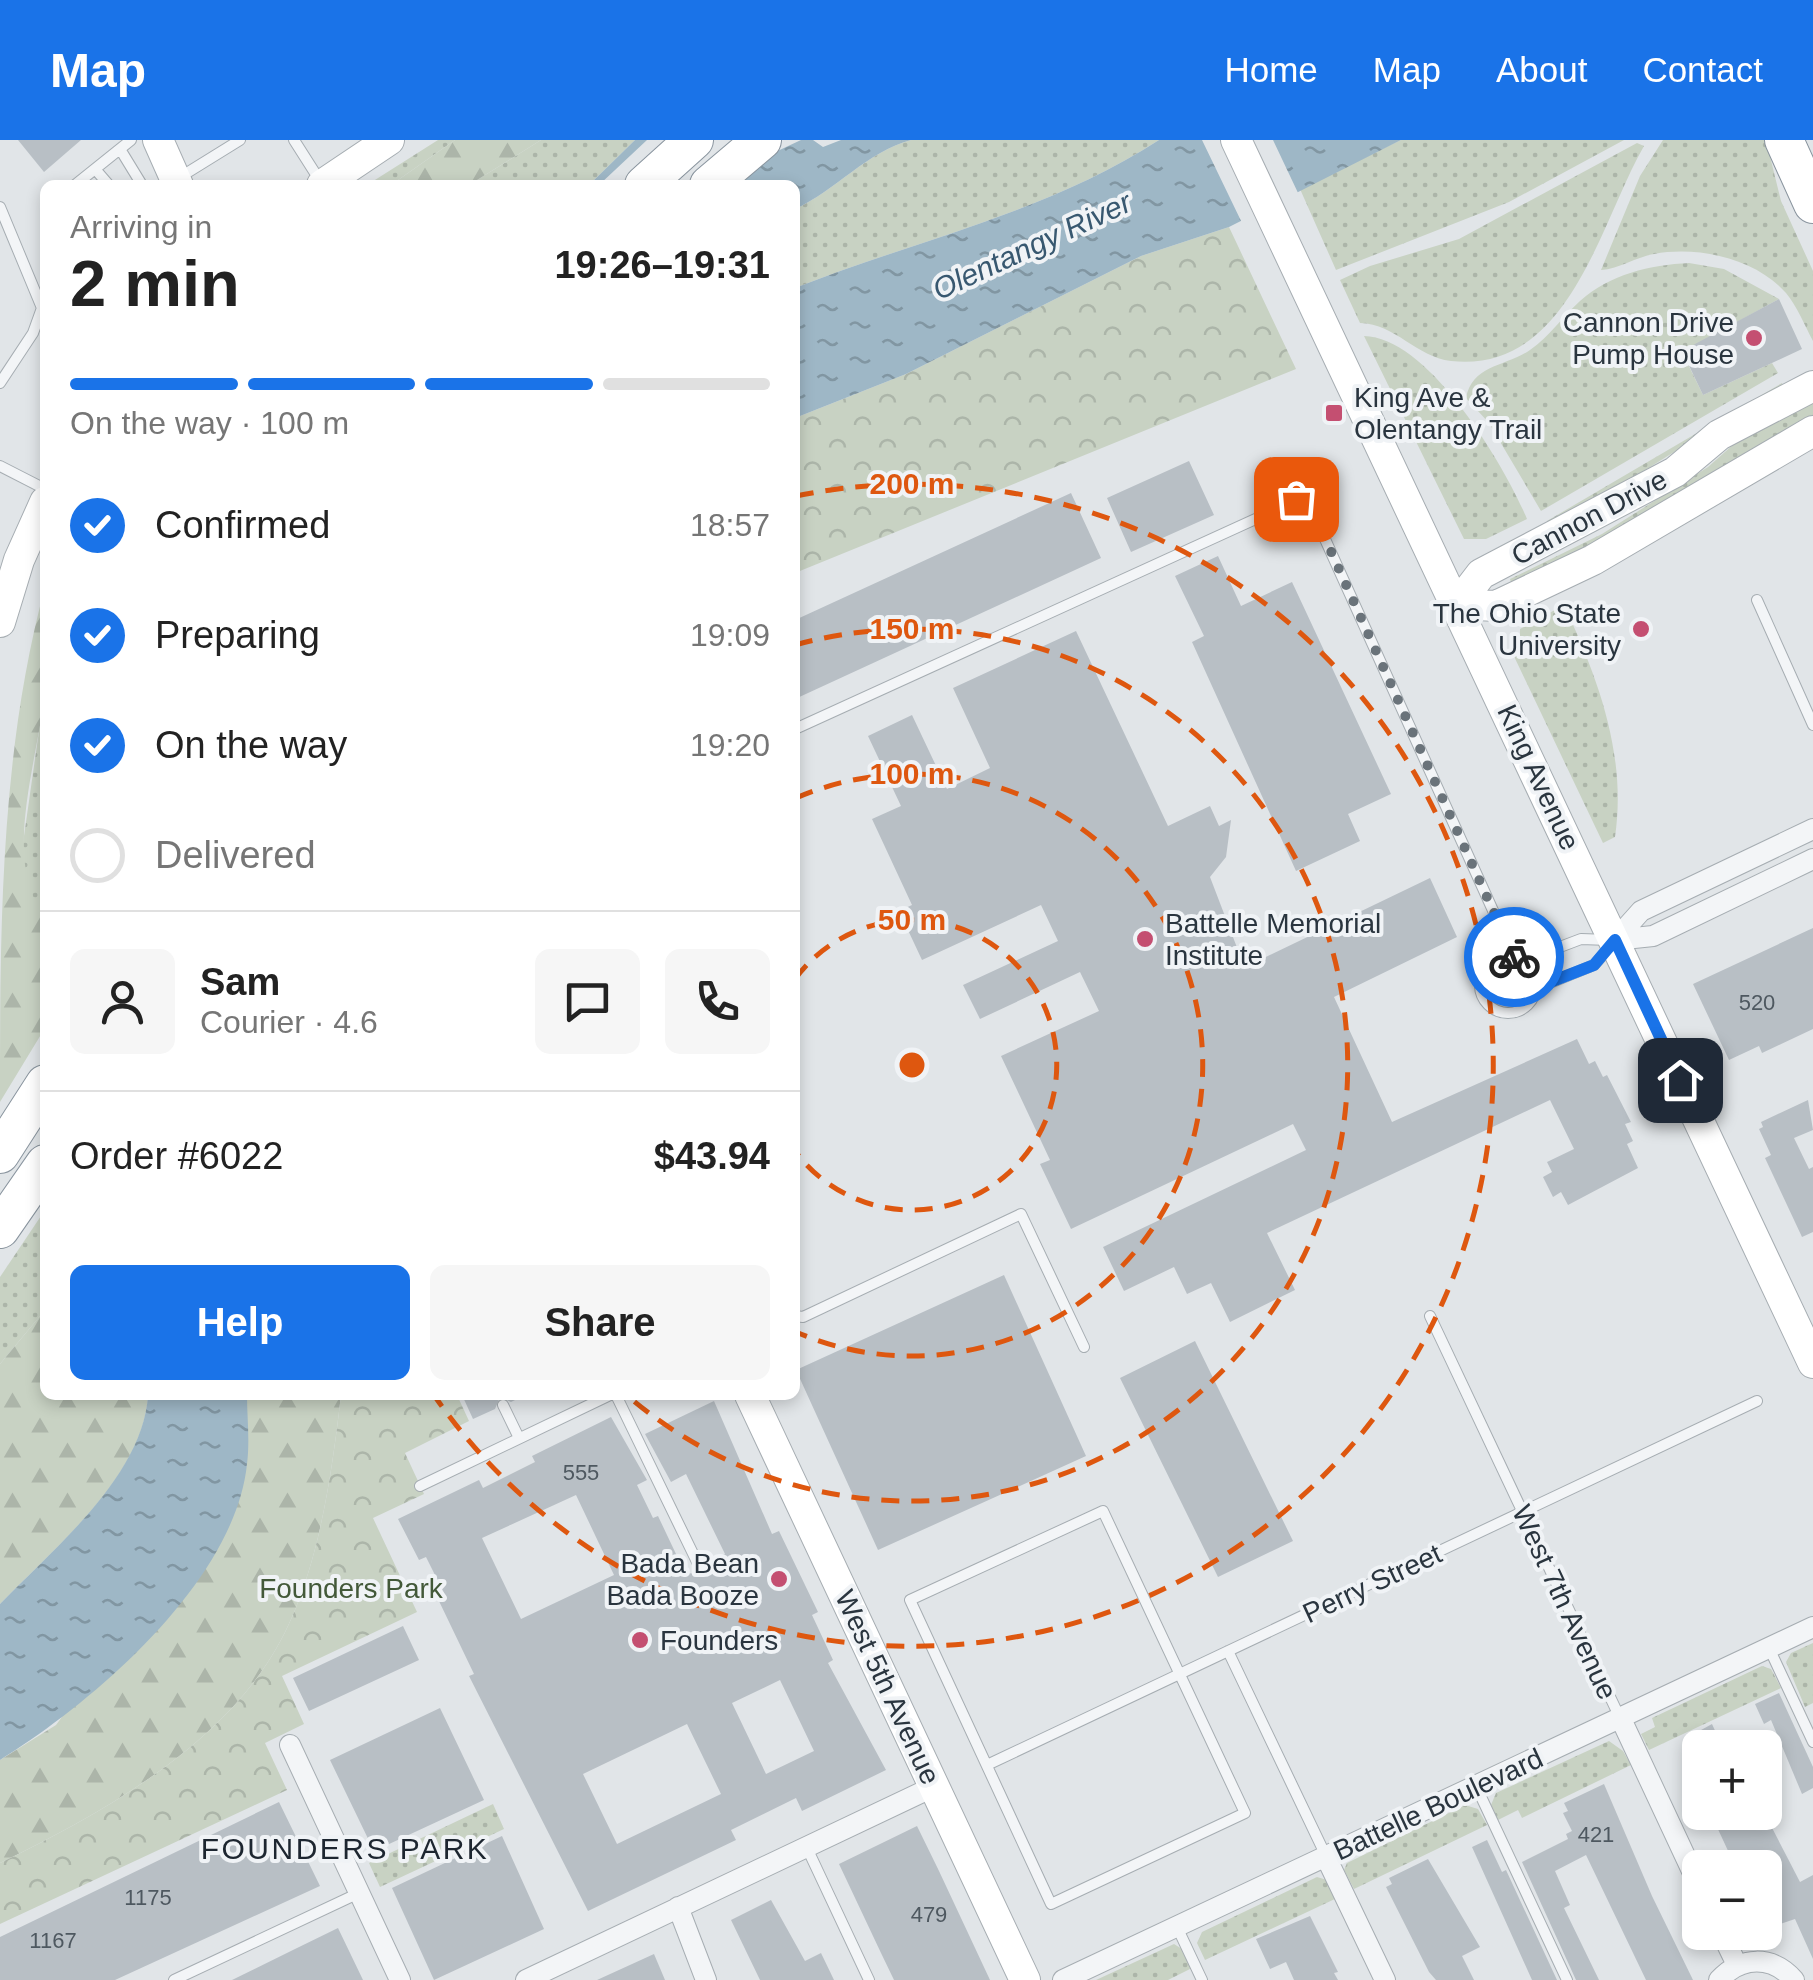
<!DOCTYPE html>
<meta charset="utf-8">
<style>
:root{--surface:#fff;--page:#f6f6f6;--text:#222;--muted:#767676;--line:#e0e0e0;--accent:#1a73e8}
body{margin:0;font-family:Arial,sans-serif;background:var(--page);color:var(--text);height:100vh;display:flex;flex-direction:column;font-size:38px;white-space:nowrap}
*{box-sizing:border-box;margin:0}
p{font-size:32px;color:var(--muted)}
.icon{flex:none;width:55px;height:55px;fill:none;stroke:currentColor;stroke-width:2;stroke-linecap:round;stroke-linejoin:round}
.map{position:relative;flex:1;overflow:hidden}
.drawer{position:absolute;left:40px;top:40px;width:760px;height:1220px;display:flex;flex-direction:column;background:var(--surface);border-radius:15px;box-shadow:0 5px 15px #0003}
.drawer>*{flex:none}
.tools{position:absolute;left:1682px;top:1590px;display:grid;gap:20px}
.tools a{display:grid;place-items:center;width:100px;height:100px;border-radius:15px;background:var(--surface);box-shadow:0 5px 15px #0003;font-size:50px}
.pin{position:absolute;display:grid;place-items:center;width:85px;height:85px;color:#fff;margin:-42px;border-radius:20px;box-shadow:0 5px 15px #0006}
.courier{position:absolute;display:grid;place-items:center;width:100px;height:100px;margin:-50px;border:8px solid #1a73e8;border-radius:50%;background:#fff;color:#222;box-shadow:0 2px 12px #0007}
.summary em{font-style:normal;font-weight:700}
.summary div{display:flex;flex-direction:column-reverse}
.summary{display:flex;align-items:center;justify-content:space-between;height:170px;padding:0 30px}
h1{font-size:65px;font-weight:700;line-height:75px}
.bar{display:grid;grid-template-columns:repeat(4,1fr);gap:15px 10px;align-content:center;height:120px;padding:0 30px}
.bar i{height:12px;border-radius:8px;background:var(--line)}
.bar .active{background:var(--accent)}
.bar p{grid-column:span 4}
.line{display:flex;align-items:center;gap:25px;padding:0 30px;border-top:2px solid var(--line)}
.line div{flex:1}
.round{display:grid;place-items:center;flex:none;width:105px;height:105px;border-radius:15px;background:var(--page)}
ol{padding:0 30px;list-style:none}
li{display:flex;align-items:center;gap:30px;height:110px}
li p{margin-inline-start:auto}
li .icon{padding:10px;border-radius:50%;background:var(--accent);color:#fff;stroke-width:4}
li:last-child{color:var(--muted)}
li i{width:55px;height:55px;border:5px solid var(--line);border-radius:50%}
.cta{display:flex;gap:20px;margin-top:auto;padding:20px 30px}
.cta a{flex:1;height:115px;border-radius:15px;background:var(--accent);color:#fff;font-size:40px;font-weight:700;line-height:115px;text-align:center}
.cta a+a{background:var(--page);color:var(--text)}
header{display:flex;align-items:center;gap:60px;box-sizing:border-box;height:140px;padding:0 50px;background:var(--accent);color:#fff}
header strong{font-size:48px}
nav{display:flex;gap:55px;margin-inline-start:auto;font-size:35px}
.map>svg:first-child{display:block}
</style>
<header>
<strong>Map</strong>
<nav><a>Home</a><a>Map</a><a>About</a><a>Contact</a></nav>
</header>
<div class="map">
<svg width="1813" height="1840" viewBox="0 0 1813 1840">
<defs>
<pattern id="grass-dots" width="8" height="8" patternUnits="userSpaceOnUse" patternTransform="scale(2.5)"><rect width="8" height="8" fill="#c8d2c3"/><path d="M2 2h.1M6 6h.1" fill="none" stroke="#acb5a9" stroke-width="1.8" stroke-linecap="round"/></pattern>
<pattern id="forest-firs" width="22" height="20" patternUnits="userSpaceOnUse" patternTransform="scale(2.5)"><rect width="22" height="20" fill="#c8d2c3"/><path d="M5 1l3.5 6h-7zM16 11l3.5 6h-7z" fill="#acb5a9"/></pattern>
<pattern id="park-crowns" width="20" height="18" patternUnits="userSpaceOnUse" patternTransform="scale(2.5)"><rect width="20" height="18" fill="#c8d2c3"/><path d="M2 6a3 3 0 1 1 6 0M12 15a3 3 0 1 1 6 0" fill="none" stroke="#acb5a9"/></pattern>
<pattern id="water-ripples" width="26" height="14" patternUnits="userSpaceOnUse" patternTransform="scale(2.5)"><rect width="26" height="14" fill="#9eb7c6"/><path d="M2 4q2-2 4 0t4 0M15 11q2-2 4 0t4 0" fill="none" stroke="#8196a2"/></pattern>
</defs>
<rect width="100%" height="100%" fill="#e1e5e8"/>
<path fill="url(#grass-dots)" d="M438,0H455L391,45H367Z
M541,0H635L589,45H469Z
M911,0H1159C1046,73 919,99 795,148V69C835,51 868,11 911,0Z
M1401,0H1624L1509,62L1336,130L1300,49Z
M1663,0H1766L1781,61L1813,131V201C1805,186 1797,166 1786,153C1755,118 1698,106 1654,114C1636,117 1619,129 1601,130L1640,36Z
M1637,3L1644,6C1600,82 1569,234 1451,221C1416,217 1396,184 1360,183L1340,140L1370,126L1459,99Z
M1689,123L1724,129L1779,159L1682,212L1703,255L1772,223L1778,233L1541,371L1489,283L1466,258C1473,224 1505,227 1530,210C1549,197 1563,176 1580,161C1610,134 1650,125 1689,123Z
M1364,196C1429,197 1505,326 1527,379L1486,399H1464Z
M1782,243L1784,249C1703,289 1630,344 1550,386L1547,381Z
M1813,260V281L1513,449L1510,439L1602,394L1708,327L1743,296Z
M1564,465C1598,538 1627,615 1615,697L1603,703L1510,508L1520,503V489Z
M45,549V777L27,757L20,724Z
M45,1070V1170L0,1224V1137Z
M1813,1503V1563L1805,1567L1786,1522L1791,1513Z
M1762,1526L1771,1529L1781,1548L1649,1610L1641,1594L1655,1587L1652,1578Z
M1609,1601L1623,1611L1631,1625L1522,1678L1518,1670L1498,1680L1491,1665L1496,1653Z
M493,1664L504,1689L380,1747L369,1723Z
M1465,1665L1478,1669L1487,1685L1354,1749L1344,1730L1347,1723Z
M1317,1737L1327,1740L1337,1758L1205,1820L1197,1803L1202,1792Z
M1174,1804L1182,1809L1192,1828L1168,1840H1096Z"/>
<path fill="url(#forest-firs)" d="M455,0H541L469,45H391Z
M45,447C45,481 47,515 45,548C40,616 0,720 45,777V888L0,962C0,789 0,614 45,447Z
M45,1170V1255H148C144,1336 54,1408 0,1464V1224Z
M247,1255H341C331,1341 316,1452 266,1525C206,1615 95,1677 0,1723V1620L56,1585L247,1326Z"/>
<path fill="url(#park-crowns)" d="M1229,87L1296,229L795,433V278L906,234L1141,116Z
M341,1255H457L469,1281L405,1313L424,1354L373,1378L417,1472L282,1536L304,1584L265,1603L287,1650L0,1784V1723C95,1677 206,1615 266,1525C316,1452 331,1341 341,1255Z"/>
<path fill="url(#water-ripples)" d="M635,0H813L823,7L841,0H911C868,11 835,51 795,69V45H589Z
M1159,0H1401L1229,87L1141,116L906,234L795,278V148C919,99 1046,73 1159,0Z
M148,1255H247C247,1277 250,1301 247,1324C235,1441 94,1562 0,1620V1464C54,1408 143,1336 148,1255Z"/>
<path fill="#e1e5e8" d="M647,0H801L769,15L735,45H599Z
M1202,0H1273L1299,55L1243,85Z"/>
<path fill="#b8bfc5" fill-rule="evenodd" d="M18,0H81L44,32Z
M1779,159L1802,209L1703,255L1682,211Z
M1189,321L1214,375L1131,412L1107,358Z
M1071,353L1101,418L795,559V480Z
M1218,416L1241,466L1292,442L1391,654L1348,674L1360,701L1296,731L1192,502L1204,496L1175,436Z
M1076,491L1168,686L1210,666L1219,686L1231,680L1226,717L1210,737L1241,818L1245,816L1249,825L1430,738L1457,797L1334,857L1392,982L1577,899L1589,924L1595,921L1603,937L1607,935L1631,982L1625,984L1633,1001L1627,1004L1638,1028L1568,1065L1561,1052L1553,1057L1543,1037L1552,1032L1547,1022L1574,1009L1550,960L1267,1093L1295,1150L1230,1182L1211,1143L1187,1154L1174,1127L1124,1151L1103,1107L1306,1010L1293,984L1071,1089L1040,1024L1050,1020L1001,916L1099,871L1080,832L980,879L963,845L1058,801L1041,765L922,820L899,771L912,765L872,679L901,666L868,596L912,575L947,649L990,628L953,548Z
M1813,788V889L1762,913L1759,906L1729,920L1693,844Z
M1808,960L1813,990L1794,998L1809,1029L1813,1027V1092L1802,1097L1765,1018L1771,1015L1759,989L1763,987L1761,982Z
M1004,1135L1086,1316L878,1410L796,1230Z
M1195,1201L1293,1401L1218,1437L1120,1238Z
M462,1255H525L511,1262L500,1257L495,1269L473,1279Z
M714,1261L772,1394L779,1391L818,1472L812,1475L833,1520L828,1523L886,1630L802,1671L796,1658L731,1690L736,1700L588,1771L469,1536L474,1534L438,1459L445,1455L426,1417L419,1420L398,1379L479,1340L483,1348L535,1322L532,1316L611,1277L647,1340L637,1345L653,1378L658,1376L685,1433L702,1434L707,1422L725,1414L686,1334L671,1342L645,1294ZM576,1355L614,1435L521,1479L482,1398ZM780,1540L814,1611L766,1634L732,1563ZM687,1584L721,1654L617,1704L583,1634Z
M403,1486L419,1520L309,1571L293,1538Z
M1779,1553L1813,1627V1648L1802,1654L1771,1580L1764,1584L1755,1564Z
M440,1568L484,1660L374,1711L330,1620Z
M1712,1584L1723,1608H1700V1651L1682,1613L1688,1610L1683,1600Z
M1604,1644L1652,1756L1693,1840H1646L1586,1715L1555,1731L1570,1765L1564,1768L1599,1840H1576L1522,1722L1568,1699L1566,1694L1572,1691L1563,1673L1568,1671L1564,1663Z
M279,1662L320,1746L115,1840H0V1797Z
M1710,1672H1751L1759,1688L1769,1682L1800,1742L1813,1735V1819L1795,1779L1774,1786L1765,1770V1728H1736Z
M917,1686L939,1731L990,1840H894L881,1813L839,1724Z
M502,1696L544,1789L434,1840L392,1748Z
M1487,1700L1502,1732L1506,1730L1557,1840H1532L1472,1707Z
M1428,1719L1480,1807L1462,1816L1474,1840H1436L1429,1832L1386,1747L1392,1744L1389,1738Z
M771,1760L805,1821L821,1813L834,1840H760L731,1780Z
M1310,1776L1338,1832L1334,1833L1338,1840H1294L1286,1822L1270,1829L1256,1799Z
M338,1788L363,1840H232L295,1809Z
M654,1814L665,1840H597Z"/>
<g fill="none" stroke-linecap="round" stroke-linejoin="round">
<defs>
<path id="lane" d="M294,0L322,44
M120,9L142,45
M95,29L108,44
M177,39L240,0
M75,45L131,0
M0,67L42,168L33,193L0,243
M0,326L45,349
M1301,346L1514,817
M1757,460L1813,585
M795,589L1306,356
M1480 845a28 28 0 1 1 56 0a28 28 0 1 1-56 0Z
M1523,821L1581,799L1609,800
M1535,849L1594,825L1611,806
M795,1176L803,1177L1021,1074L1084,1207
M1430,1176L1620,1578
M616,1255L699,1426
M503,1265L519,1298
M420,1346L610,1255
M1103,1371L1245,1673L1051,1764L910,1460Z
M1769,1508L1813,1602
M1228,1511L1326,1716
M987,1625L1757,1261
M1476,1646L1567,1840
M807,1708L869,1840
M1177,1787L1202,1840
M174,1840L359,1753"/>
<path id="street" d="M1615,800L1641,771L1813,689
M1615,800L1653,796L1813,719
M1621,1579L1700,1748
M290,1605L400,1840
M1326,1717L1385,1840
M678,1767L706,1840
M1721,1792L1737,1825
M526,1840L935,1646
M1063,1840L1813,1487
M1719,1840C1741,1816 1772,1815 1794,1840"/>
<path id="secondary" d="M158,0L178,45
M1236,0L1813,1223
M322,45L389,0
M1458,464L1481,434L1675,332L1719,295L1813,246
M1458,464L1496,466L1593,420L1813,291
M0,482L19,420L45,362
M750,1255L1025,1840"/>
<path id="highway" d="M1784,0L1813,64
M644,45L694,0
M709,45L762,0
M0,1014L45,944
M0,1089L45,1024"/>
</defs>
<use href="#lane" stroke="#a6adb2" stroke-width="12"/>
<use href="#street" stroke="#a6adb2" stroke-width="22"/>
<use href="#secondary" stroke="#a6adb2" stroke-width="32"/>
<use href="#highway" stroke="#89949e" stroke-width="40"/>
<use href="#lane" stroke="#f3f5f7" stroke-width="10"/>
<use href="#street" stroke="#f3f5f7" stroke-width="20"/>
<use href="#secondary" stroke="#fff" stroke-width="30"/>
<use href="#highway" stroke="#fff" stroke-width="38"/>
</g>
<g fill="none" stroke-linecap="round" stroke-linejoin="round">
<path stroke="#6a737a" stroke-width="10" stroke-dasharray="0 18" d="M1296,359L1306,356L1514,817"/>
<path stroke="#1a73e8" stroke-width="12" d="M1514,817L1530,828L1535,848L1594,825L1615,800L1680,940"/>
</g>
<g fill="none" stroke="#de570f" stroke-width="5" stroke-dasharray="18 12">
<path d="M795 839A145 145 0 1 1 795 1011"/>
<path d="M796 658A291 291 0 1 1 796 1192"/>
<path d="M795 505A436 436 0 1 1 629 1257"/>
<path d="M796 356A581 581 0 1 1 436 1258"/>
</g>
<g fill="#c44f71" stroke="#f0f3f6" stroke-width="4">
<circle cx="1754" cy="198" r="10"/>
<rect x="1324" y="263" width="20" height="20" rx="5"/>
<circle cx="1641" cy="489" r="10"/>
<circle cx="1145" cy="799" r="10"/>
<circle cx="779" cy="1439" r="10"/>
<circle cx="640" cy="1500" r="10"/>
</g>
<g text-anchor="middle" stroke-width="8" stroke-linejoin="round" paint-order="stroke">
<g font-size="22" fill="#4e5860">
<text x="1757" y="870">520</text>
<text x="581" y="1340">555</text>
<text x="1596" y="1702">421</text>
<text x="148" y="1765">1175</text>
<text x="929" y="1782">479</text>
<text x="53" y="1808">1167</text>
</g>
<g font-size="28" fill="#2a353f" stroke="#f0f3f6" text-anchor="end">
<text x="1734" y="192">Cannon Drive<tspan x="1734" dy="32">Pump House</tspan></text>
<text x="1354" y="267" text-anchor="start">King Ave &amp;<tspan x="1354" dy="32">Olentangy Trail</tspan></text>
<text x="1621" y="483">The Ohio State<tspan x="1621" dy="32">University</tspan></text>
<text x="1165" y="793" text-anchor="start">Battelle Memorial<tspan x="1165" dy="32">Institute</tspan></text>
<text x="759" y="1433">Bada Bean<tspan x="759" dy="32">Bada Booze</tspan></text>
<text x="660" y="1510" text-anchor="start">Founders</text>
</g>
<g font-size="28" fill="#2a353f" stroke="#f0f3f6">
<text transform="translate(1589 377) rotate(-28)" y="10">Cannon Drive</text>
<text transform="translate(1539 637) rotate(65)" y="10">King Avenue</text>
<text transform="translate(1372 1443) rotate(-25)" y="10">Perry Street</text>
<text transform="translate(1565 1462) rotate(65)" y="10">West 7th Avenue</text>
<text transform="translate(888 1547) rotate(65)" y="10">West 5th Avenue</text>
<text transform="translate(1438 1664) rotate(-25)" y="10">Battelle Boulevard</text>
</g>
<g font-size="28" fill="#435939" stroke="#f0f3f6">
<text x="351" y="1458">Founders Park</text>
</g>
<g font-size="30" font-style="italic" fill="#385870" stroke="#f0f3f6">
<text transform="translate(1032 106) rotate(-25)" y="10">Olentangy River</text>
</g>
<g font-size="30" letter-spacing="2.5" fill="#1d2630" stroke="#f0f3f6">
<text x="345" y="1719">FOUNDERS PARK</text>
</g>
</g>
<circle cx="912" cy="925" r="15" fill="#de570f" stroke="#f0f3f6" stroke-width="5"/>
<g font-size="30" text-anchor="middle" font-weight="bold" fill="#de570f" stroke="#f0f3f6" stroke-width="8" stroke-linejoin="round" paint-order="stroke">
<text x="912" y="354">200 m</text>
<text x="912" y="499">150 m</text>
<text x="912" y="644">100 m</text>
<text x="912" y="790">50 m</text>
</g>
</svg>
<div class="tools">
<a>+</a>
<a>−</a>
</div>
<div class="pin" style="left:1296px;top:359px;background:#ea580c"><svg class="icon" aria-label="bag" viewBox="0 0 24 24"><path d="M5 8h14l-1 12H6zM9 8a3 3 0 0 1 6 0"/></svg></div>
<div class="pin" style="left:1680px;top:940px;background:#1f2937"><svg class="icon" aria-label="home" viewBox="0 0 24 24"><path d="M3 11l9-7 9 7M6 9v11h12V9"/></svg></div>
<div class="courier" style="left:1514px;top:817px"><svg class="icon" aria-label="bike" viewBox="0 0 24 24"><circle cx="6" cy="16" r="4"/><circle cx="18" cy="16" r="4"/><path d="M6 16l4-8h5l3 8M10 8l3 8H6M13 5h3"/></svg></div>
<section class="drawer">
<div class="summary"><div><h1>2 min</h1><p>Arriving in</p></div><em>19:26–19:31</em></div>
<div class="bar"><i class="active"></i><i class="active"></i><i class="active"></i><i></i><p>On the way · 100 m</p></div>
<ol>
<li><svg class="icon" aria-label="check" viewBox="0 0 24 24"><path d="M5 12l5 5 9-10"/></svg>Confirmed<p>18:57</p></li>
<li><svg class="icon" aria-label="check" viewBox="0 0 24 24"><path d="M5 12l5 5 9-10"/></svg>Preparing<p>19:09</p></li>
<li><svg class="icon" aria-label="check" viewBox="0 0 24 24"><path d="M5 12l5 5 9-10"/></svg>On the way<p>19:20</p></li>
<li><i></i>Delivered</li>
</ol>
<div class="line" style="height:180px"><a class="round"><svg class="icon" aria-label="person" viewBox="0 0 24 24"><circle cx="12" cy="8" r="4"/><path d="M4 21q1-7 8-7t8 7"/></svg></a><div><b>Sam</b><p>Courier · 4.6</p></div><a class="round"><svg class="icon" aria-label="chat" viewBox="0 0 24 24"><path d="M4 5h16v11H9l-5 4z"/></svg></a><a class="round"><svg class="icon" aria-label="phone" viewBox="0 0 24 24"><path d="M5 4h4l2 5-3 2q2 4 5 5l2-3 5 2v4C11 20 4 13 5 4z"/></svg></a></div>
<div class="line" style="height:130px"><div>Order #6022</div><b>$43.94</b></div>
<div class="cta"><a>Help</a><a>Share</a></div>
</section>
</div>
